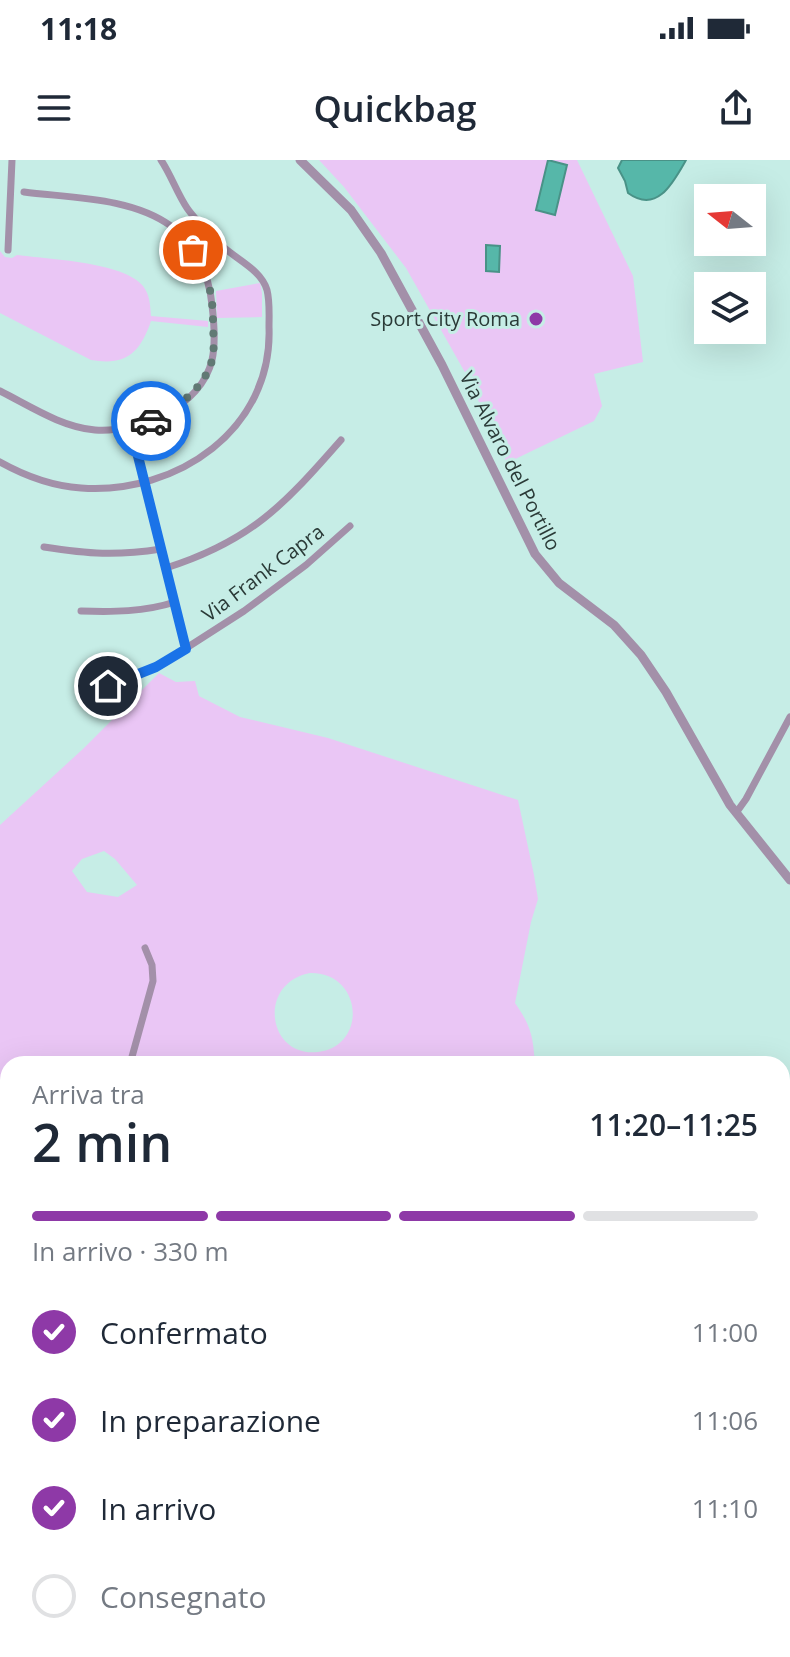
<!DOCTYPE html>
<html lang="it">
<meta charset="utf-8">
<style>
:root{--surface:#fff;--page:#f2f2f3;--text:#1f2937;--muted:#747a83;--line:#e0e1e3;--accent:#8e39a7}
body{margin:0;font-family:"Open Sans",sans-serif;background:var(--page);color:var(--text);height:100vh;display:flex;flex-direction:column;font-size:30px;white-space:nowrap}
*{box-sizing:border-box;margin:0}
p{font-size:26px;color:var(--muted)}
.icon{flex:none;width:44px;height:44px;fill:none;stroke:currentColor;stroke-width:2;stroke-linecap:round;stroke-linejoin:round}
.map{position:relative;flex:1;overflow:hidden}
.drawer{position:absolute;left:0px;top:896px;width:790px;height:602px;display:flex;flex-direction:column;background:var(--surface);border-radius:24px 24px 0 0;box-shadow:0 8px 32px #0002}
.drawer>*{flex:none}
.needle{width:52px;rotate:287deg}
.tools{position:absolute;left:694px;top:24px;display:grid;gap:16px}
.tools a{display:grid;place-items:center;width:72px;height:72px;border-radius:0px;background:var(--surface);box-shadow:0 8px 32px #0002;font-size:40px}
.pin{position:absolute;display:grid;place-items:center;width:68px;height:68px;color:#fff;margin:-34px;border:4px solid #fff;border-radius:50%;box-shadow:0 2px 8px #0007}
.courier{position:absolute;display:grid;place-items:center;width:80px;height:80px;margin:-40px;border:6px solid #1a73e8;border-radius:50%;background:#fff;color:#222;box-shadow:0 2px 10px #0007}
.overview em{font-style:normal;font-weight:600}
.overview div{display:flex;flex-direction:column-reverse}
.overview{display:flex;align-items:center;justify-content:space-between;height:136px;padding:0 32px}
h1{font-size:52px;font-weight:600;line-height:60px}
.bar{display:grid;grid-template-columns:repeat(4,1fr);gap:12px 8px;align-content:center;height:96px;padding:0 32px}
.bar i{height:10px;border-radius:6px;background:var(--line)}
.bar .active{background:var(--accent)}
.bar p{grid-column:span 4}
ol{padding:0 32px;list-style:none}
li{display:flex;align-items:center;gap:24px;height:88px}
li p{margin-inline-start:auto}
li .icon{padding:8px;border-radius:50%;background:var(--accent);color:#fff;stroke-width:4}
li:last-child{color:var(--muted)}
li i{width:44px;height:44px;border:4px solid var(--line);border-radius:50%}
.status{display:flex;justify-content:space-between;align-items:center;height:56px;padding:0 40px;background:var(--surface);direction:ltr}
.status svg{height:22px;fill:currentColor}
header{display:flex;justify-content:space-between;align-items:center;height:104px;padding:0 32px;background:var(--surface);font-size:36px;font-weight:600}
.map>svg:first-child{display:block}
</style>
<div class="status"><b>11:18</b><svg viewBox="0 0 49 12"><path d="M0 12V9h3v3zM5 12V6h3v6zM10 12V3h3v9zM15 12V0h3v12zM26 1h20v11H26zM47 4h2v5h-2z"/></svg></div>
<header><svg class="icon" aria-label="menu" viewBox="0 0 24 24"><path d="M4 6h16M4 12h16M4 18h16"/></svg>Quickbag<svg class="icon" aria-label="share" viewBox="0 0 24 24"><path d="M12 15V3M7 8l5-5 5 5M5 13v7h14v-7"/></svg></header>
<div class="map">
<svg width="790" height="1497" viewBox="0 0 790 1497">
<rect width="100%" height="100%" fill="#c6ede6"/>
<path fill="#eac6f5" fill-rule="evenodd" d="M319,0H577L633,116L643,202L594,214L602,246L594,261L507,303L467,216L406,108L344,27Z
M0,91L5,97L12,98L17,95C47,99 124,102 143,126C150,135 150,145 151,156L208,161V167L151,161C140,193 126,206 91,200L0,153Z
M260,123L262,133V157L217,158L216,131Z
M159,513L176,522L195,521L199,536L240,557L328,578L518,640L534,715L538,739L531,762L515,843C531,866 533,876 535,904H8V1199L0,1200V665L84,588ZM104,691L115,699L137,725L118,737L87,732L72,711L82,699ZM310,813C363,812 368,886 318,892C267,898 257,823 310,813Z
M8,1305V1452L0,1460V1311Z
M46,1490H82L76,1497H0L40,1494Z
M139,1490H222V1497H144Z
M301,1490H382L394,1497H301Z
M432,1490H487L488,1497H420Z"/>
<path fill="#56b7a9" stroke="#499287" stroke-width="2" d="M548,0L567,5L555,55L536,50Z
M622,0H686C673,23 657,54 628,33L625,21L618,8Z
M486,85L500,86L499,112L486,111Z"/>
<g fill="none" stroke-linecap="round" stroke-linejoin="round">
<path stroke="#a390a9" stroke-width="7" d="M8,90L12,0
M0,231C30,246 61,267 95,270C139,273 201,247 212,200C216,183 214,162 212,145C209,115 196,84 171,66C131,37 71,38 24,32
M131,268L186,489
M0,302C25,316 53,326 81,328C177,335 273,269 269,167C269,155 270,142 267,130C261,109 235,99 220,84C209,73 196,61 187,48C177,33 171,15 161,0
M44,387C89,394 116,396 161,389
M166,408C251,381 284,345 341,280
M81,451C113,452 144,452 175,442
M108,526L163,503L244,451L306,405L350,366
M736,653L746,639L790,557
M130,904L153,821L152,805L145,788
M0,1228L8,1229
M0,1462H8"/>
<path stroke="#a390a9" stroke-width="9" d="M300,0L351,50L381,93L442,205L535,394L559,423L614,465L641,495L666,532L730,645L790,720"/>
</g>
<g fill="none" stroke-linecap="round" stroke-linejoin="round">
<path stroke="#617974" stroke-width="8" stroke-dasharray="0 14.4" d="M151,261C176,249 205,228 212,200C215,188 213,174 213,162C213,135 208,113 193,90"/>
<path stroke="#1a73e8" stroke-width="10" d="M108,526L156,507L186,489L131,268L151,261"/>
</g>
<circle fill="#8e39a7" stroke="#c6ede6" stroke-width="3" cx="536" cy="159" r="8"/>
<g text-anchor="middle" stroke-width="6" stroke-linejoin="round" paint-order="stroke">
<g font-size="20" fill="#2a3a37" stroke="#c6ede6" text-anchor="end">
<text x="520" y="166">Sport City Roma</text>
</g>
<g font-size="20" fill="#2a3a37" stroke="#c6ede6">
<text transform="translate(510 301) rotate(63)" y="7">Via Alvaro del Portillo</text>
<text transform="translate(263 413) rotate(-37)" y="7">Via Frank Capra</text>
</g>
</g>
</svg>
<div class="tools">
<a><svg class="needle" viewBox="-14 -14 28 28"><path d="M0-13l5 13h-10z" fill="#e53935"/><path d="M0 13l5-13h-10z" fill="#747a83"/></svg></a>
<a><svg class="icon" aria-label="layers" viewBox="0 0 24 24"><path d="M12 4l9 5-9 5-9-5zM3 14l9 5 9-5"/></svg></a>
</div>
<div class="pin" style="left:193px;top:90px;background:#ea580c"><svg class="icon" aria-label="bag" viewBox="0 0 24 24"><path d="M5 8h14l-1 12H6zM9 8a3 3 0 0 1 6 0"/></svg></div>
<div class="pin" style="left:108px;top:526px;background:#1f2937"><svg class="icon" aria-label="home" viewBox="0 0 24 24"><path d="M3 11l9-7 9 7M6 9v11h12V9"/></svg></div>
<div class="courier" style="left:151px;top:261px"><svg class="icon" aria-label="car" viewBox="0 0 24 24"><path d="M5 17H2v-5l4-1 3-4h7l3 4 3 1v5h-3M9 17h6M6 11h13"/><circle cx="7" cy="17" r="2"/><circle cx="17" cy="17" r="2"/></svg></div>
<section class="drawer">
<div class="overview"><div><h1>2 min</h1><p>Arriva tra</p></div><em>11:20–11:25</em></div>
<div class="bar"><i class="active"></i><i class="active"></i><i class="active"></i><i></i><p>In arrivo · 330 m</p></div>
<ol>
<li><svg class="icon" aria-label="check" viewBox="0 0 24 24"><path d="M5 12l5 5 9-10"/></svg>Confermato<p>11:00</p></li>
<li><svg class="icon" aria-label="check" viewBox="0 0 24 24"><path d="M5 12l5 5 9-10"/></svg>In preparazione<p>11:06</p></li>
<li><svg class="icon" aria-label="check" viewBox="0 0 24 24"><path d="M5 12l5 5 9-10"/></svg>In arrivo<p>11:10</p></li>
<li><i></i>Consegnato</li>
</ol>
</section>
</div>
